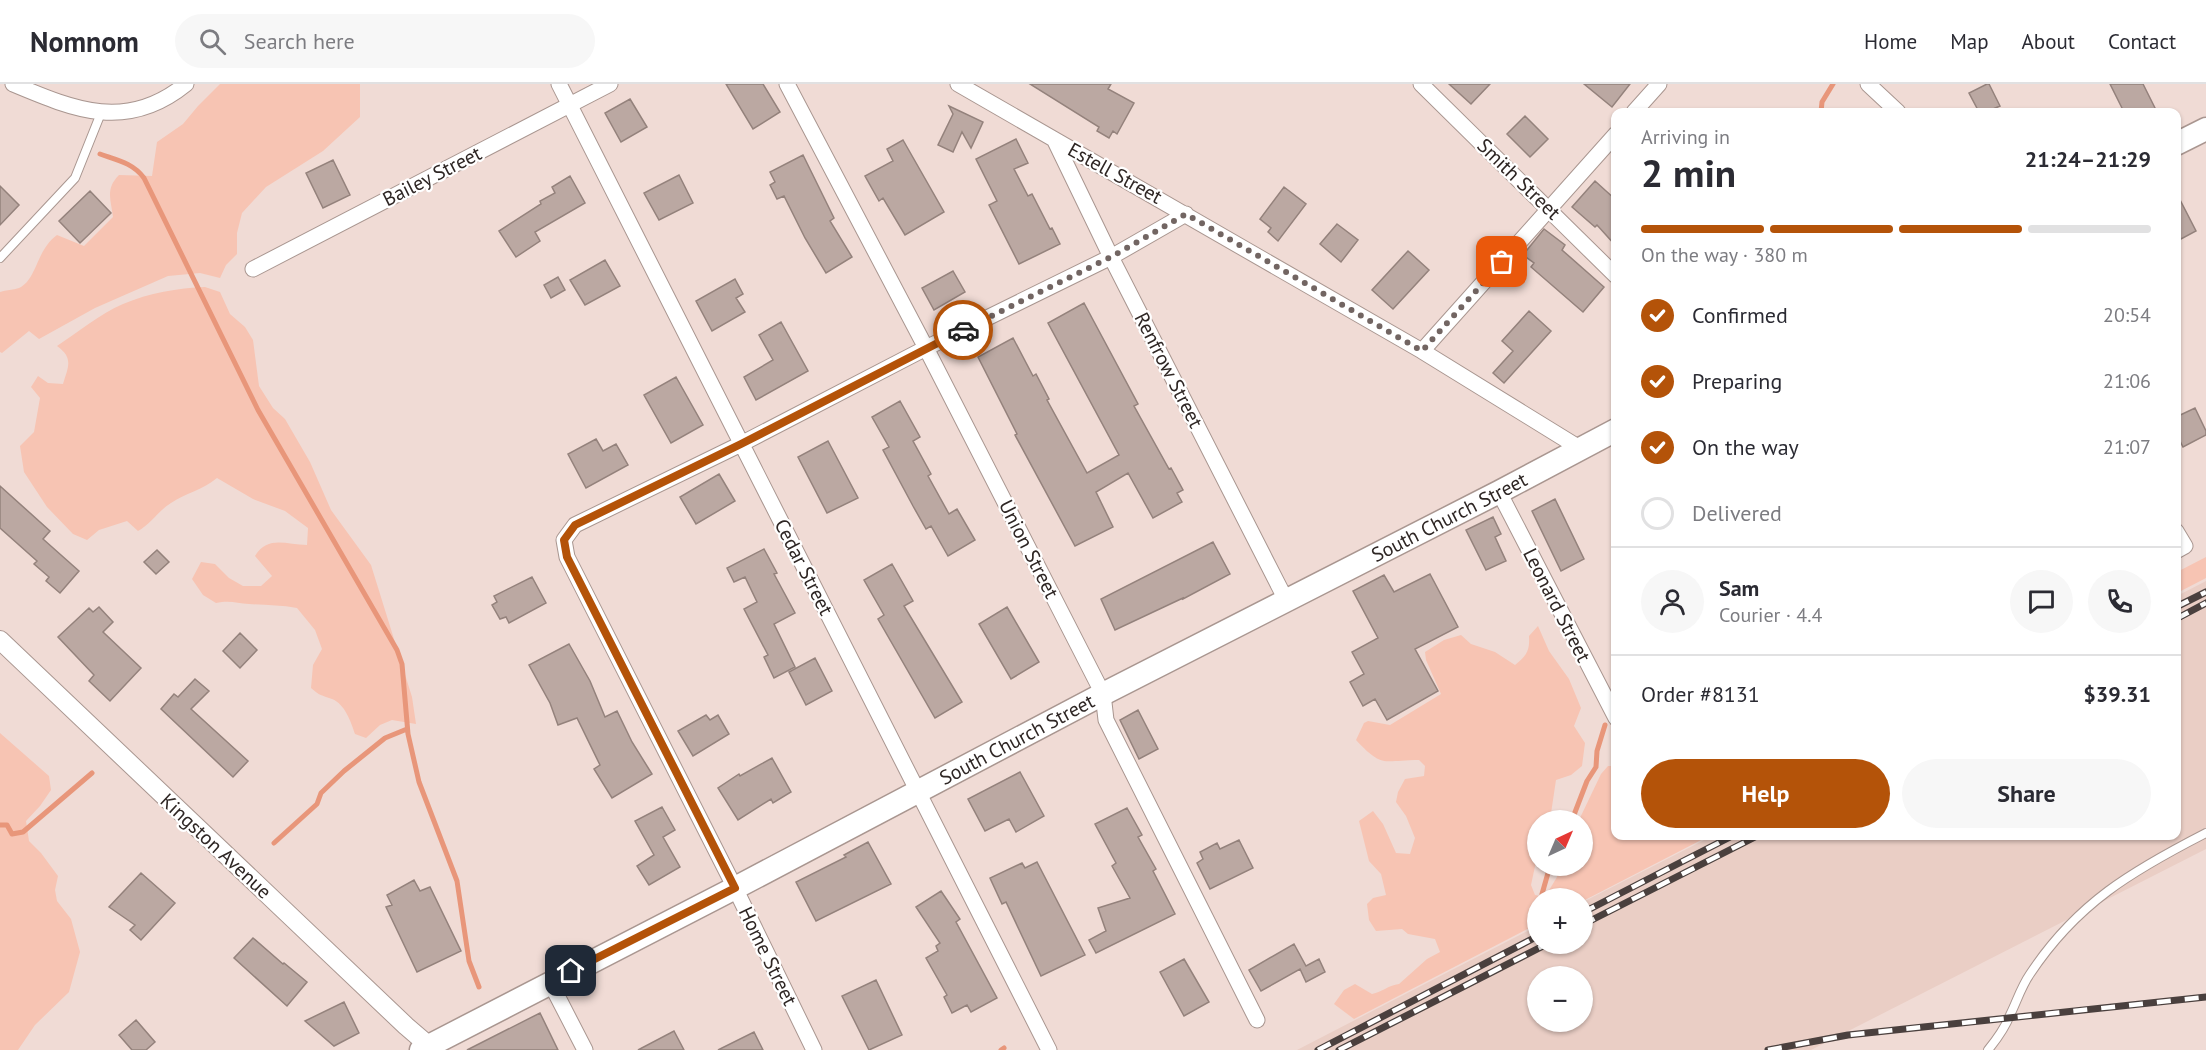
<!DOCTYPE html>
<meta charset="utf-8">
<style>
:root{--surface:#fff;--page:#f7f7f7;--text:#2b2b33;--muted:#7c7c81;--line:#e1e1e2;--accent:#b45309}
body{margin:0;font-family:"PT Sans",sans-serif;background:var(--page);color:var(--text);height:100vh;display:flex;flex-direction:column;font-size:22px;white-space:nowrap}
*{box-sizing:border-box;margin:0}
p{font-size:20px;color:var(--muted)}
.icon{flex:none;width:33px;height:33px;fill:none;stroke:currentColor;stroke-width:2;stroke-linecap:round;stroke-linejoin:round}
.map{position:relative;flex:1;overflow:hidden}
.side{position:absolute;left:1611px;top:24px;width:570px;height:732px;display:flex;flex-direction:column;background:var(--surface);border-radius:12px;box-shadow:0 2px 4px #0004}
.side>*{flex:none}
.needle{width:39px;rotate:44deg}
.fabs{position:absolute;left:1527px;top:726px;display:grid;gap:12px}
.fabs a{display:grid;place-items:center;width:66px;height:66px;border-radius:50%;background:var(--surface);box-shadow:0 2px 4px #0004;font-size:30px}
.pin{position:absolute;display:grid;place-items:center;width:51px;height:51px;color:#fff;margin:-26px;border-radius:12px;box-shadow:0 3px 9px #0006}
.courier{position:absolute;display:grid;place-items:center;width:60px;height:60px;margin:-30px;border:4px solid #b45309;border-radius:50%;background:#fff;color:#222;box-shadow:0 2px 8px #0007}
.summary em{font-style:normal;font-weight:800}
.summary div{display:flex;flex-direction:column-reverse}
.summary{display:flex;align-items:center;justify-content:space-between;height:102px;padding:0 30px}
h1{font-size:39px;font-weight:800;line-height:45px}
.bar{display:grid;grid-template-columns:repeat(4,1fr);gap:9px 6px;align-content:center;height:72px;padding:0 30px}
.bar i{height:8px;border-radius:4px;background:var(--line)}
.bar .current{background:var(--accent)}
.bar p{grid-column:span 4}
.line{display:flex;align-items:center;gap:15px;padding:0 30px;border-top:2px solid var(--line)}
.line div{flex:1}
.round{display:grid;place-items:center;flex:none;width:63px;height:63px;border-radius:32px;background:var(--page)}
ol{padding:0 30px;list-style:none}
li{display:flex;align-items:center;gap:18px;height:66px}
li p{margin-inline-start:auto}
li .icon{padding:6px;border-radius:50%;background:var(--accent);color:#fff;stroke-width:4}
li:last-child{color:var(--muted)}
li i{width:33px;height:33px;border:3px solid var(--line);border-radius:50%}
.button{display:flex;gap:12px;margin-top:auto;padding:12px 30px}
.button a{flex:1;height:69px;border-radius:36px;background:var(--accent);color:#fff;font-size:24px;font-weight:800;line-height:69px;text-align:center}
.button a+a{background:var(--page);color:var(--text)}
header{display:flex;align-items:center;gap:36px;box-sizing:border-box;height:84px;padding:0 30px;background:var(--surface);border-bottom:2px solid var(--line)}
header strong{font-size:28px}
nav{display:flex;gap:33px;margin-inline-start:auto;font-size:21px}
.search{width:420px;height:54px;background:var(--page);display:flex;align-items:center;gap:15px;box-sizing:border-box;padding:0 21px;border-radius:33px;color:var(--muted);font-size:22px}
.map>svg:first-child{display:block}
</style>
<header>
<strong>Nomnom</strong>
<div class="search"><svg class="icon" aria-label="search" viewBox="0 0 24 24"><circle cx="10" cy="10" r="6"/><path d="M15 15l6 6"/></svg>Search here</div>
<nav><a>Home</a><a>Map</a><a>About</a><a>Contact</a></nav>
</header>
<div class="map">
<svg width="2206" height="966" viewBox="0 0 2206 966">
<rect width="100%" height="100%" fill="#f0dbd5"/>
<path fill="#eacec5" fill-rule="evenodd" d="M2206,497V765L1811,966H1297L1537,842L1538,860H1582L1583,818L1712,752H2176L2177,512ZM1538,892H1582V938H1538Z"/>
<path fill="#f7c4b3" d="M220,0H360V33L323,67L266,103L242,129L237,149V170L226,181L220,194L200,189L168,192L95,224L39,255L29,247L2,269L0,268V208C6,206 13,206 19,204C37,196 36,166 57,151L84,162L113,133C111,116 105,105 119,91L152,92L157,58L183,40L198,22Z
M205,203L220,208L230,230L245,243L253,256L259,302L273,324L285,335L310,378L331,426L371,481L412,613L416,640L392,636L380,641L366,654L355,650C351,638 345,620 332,615C321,611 320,612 311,604L313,581L322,565L315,546L297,524C281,521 265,521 249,520C237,519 229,516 216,519L203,511L192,495L201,478L215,480L229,494L243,502H261L272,492L255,472C268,451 286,461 307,461L308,444L285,427L253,415L217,394C203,406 186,409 171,419C158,427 151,440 138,447L127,437L99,446L87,456L73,450L47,423L24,388L20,362L34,348L40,314L31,303L38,292L48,299L63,300C68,283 74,274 57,262C78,248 100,230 123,220C149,209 178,204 205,203Z
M2206,473V494L2177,509V488Z
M1538,542L1549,567L1569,595L1581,624L1574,642L1585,659L1582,682L1571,691L1556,696L1550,736H1538L1537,773L1531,801L1535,811L1545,813L1557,793L1556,782H1582V736H1579L1601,690L1608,682H1615L1616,752H1709L1583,817L1582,814H1538L1537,840L1354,935L1334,920L1344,906L1355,900L1372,910C1382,908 1389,901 1399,900L1427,875L1440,868L1435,855L1408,850L1402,845L1376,847L1369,836L1367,820L1373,814L1386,811L1381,790L1369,777L1359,737L1373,727L1383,740L1396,769L1410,770L1415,754L1406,732L1396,718L1398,708L1405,695L1424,692L1425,682L1419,676C1383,676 1383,685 1356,656L1364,639L1368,637L1390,641L1441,610L1426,576L1425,568L1444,556L1461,551L1471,560L1495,568L1515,581C1526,572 1530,567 1529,552Z
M0,649L49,692L51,706L40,722L26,737L29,757L41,769L58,792L55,806L57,817L71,835L80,868L69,908L35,941L18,966H0Z"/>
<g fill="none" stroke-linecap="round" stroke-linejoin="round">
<path stroke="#e8967a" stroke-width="5" d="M1821,28L1822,18L1833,0
M100,70C117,76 133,79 144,94L258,326L397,566L402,580L408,650L419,698L457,797L469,877L479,903
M1572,736L1587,697L1596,683L1597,667L1605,641
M0,741H7L12,750L23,748L92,689
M274,759L317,720L321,709L344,687L385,654L407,645
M1542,810L1550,782
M1001,966L1004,964"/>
</g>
<path fill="#bba8a2" stroke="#94827c" stroke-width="1.5" d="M726,0H763L780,28L753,45Z
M1030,0H1111L1108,5L1134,19L1117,50L1113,47L1109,54L1097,47L1099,43Z
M1449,0H1490L1471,20Z
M1584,0H1630L1612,23Z
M1987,0H1989L2000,22L1986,28H1979L1969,9Z
M2110,0H2143L2157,28H2124Z
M630,15L647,43L621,58L605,29Z
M949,22L983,38L971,64L962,48L953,68L938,61L953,30Z
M1525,32L1548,55L1530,73L1507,50Z
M1016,55L1028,79L1014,85L1028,112L1032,110L1050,145L1052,144L1060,160L1019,180L989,121L997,117L976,75Z
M903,56L944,128L905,151L883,114L879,117L865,92L893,77L887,65Z
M803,71L834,134L830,137L852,173L826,189L805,154L784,112L777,115L770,101L775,98L770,88Z
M333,76L350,111L323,124L306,89Z
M679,91L693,119L659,136L644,109Z
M570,92L585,119L535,148L540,157L516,173L499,147L541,120L540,117L555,109L552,103Z
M1595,97L1616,116V162L1597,141L1595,143L1572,123Z
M0,102L19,121L0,141Z
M1284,103L1306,120L1278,157L1268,148L1271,144L1260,135Z
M90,107L111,129L80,159L59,137Z
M2176,108L2196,147L2181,155L2176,147Z
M1337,140L1358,156L1341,178L1320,160Z
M1544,145L1565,161L1562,166L1604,203L1583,228L1531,183L1534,179L1523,171Z
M1408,167L1429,186L1393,225L1372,206Z
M605,176L620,202L585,221L570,196Z
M953,187L965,208L934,226L922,204Z
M558,193L565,206L551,214L544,201Z
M735,195L743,210L736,214L745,228L712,247L696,217Z
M1084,219L1138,320L1134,322L1169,385L1171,384L1183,406L1177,409L1182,418L1153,434L1128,389L1096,408L1113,443L1075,462L1015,351L1017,350L978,273L1013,254L1033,292L1036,290L1049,315L1047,316L1087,389L1119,371L1048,239Z
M1529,227L1551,247L1504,299L1493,289L1513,267L1502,257Z
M781,238L808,287L756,316L744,293L773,276L759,251Z
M676,293L703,341L671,359L644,311Z
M900,317L920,353L913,357L931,390L928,392L949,430L957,425L975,456L948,472L931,442L926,445L913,422L883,366L889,363L872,333Z
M2195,324L2206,347V351L2183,363L2176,349V333Z
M596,355L603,367L616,360L628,381L586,404L568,370Z
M828,357L858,414L827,429L798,373Z
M719,390L735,417L696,440L680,413Z
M0,402L50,447L43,455L79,487L60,509L46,497L49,493L34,480L37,477L0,444Z
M1555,415L1584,475L1561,487L1532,427Z
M1493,433L1501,450L1495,453L1506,477L1486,486L1466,446Z
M1213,458L1230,490L1183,515V514L1115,546L1101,515Z
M764,465L777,489L774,490L795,529L774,540L795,583L774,594L764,573L768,571L744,525L757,518L745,493L734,498L727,484Z
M157,466L169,478L156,490L144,478Z
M892,480L913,517L904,522L962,618L935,634L878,535L884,531L864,496Z
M1430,490L1458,543L1415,565L1438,607L1387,636L1375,615L1363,622L1350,598L1364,590L1352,568L1378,554L1353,507L1384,491L1394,508Z
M532,493L546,519L509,539L506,533L500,535L492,521L497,518L494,512Z
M99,523L113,538L103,548L141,584L110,617L89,597L94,591L58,553L89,524L93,528Z
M1007,523L1039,578L1011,595L979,540Z
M240,549L257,566L240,584L223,567Z
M569,560L590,597L605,633L617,627L632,658L652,690L612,714L594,685L600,681L577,634L558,641L550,619L529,581Z
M815,574L832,607L806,621L789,588Z
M195,595L209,607L191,625L248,677L233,693L161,625L174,610L178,613Z
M1138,626L1158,665L1139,675L1120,636Z
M706,631L710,636L718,631L729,650L693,672L678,647Z
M772,674L791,708L773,719L771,715L738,736L718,704L739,690L740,692Z
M1020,688L1044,732L1016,748L1009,735L985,747L968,715Z
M662,723L675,746L663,753L680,783L649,801L637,782L654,771L635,737Z
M1127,724L1142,751L1138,753L1156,785L1153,787L1175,830L1096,869L1089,856L1106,847L1098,824L1130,814L1112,782L1116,779L1095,740Z
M1239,756L1253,784L1210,805L1197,779L1203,775L1200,768L1217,759L1220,765Z
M868,758L891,800L816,837L796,798L846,773L844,771Z
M1037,778L1085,871L1041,892L1006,818L1002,820L990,794L1022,779L1025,784Z
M141,789L175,819L141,856L130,846L135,841L109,823Z
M414,796L420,807L430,803L461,867L417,888L386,823L392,821L387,811Z
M941,807L960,835L956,838L997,914L971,928L967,921L952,929L944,913L947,911L926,874L938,867L936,862L940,859L916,823Z
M253,854L283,880L284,879L307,898L287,922L234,874Z
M1294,860L1306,882L1319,875L1325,888L1306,898L1300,885L1261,907L1249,886Z
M1184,875L1209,918L1184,932L1160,888Z
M876,896L902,951L869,966L842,912Z
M344,918L359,949L334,962L305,937Z
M540,929L558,966H467Z
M136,936L155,958L146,966H132L119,951Z
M674,947L684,966H638Z
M754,948L763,966H718Z"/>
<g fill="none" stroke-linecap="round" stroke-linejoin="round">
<defs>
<path id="service" d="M0,174L75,94L101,29
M1988,966C1997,955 2005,944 2010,931C2017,917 2021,903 2030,890C2077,819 2132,787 2206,749"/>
<path id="minor" d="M13,0C75,26 127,48 186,0
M559,0L1049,966
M787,0L926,264L1103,610L1106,636L1257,936
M958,0L1422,267L1581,365
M1421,0L1616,192
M1868,0L1898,28
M1634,28L1659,0
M1054,55L1111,173L1286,516
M253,185L610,0
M1422,267L1616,50
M1499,408L1616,634
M2176,447L2185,462L2176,467
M550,898L585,966
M814,966L735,804L567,473L564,456L575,441L741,360L926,264L1111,173L1186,130"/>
<path id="tertiary" d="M0,556L406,942L434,966"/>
<g id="primary">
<path d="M2176,60L2206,45"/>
<path id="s1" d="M421,966L735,804L1103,610L1499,408L1616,346"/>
</g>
</defs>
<use href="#service" stroke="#a99690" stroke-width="10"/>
<use href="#minor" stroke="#a99690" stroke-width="17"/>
<use href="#tertiary" stroke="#a99690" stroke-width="20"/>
<use href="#primary" stroke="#a99690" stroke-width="25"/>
<use href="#service" stroke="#fff" stroke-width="8"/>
<use href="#minor" stroke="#fff" stroke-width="15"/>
<use href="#tertiary" stroke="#fff" stroke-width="18"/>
<use href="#primary" stroke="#fff" stroke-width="22"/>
<defs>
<path id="rail" d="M2176,523L2206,508
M2176,535L2206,519
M1582,829L1732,752
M1582,841L1757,752
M1318,966L1538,852
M1339,966L1547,860
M1768,966L1848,951L2206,913"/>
</defs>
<use href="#rail" stroke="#4a403e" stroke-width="7"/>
<use href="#rail" stroke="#fff" stroke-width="4.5" stroke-dasharray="14" stroke-linecap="butt"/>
</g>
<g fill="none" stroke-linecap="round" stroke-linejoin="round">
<path stroke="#726562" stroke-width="6" stroke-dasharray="0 10.8" d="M963,246L1111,173L1186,130L1422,267L1502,178"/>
<path stroke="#b45309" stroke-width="8" d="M571,887L735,804L567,473L564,456L575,441L741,360L963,246"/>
</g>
<g text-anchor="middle" stroke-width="4.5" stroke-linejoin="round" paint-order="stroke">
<g font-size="20" fill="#2e2624" stroke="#fff">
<text transform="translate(1115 89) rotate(29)" y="7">Estell Street</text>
<text transform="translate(432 92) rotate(-27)" y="7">Bailey Street</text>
<text transform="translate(1519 95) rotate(44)" y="7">Smith Street</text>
<text transform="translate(1169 286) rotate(63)" y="7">Renfrow Street</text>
<text dy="7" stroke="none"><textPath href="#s1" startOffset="1158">South Church Street</textPath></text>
<text transform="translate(1029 465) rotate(63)" y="7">Union Street</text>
<text transform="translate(804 483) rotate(63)" y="7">Cedar Street</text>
<text transform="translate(1557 521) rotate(63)" y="7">Leonard Street</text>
<text dy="7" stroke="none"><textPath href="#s1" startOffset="672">South Church Street</textPath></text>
<text transform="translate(216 762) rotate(43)" y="7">Kingston Avenue</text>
<text transform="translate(768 872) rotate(64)" y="7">Home Street</text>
</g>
</g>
</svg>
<div class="fabs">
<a><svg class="needle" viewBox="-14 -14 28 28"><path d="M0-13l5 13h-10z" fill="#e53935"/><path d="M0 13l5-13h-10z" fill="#7c7c81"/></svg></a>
<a>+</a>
<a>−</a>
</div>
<div class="pin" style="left:1502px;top:178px;background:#ea580c"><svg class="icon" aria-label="bag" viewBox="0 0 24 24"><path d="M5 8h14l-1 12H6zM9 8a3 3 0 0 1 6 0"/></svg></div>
<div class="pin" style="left:571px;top:887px;background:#1f2937"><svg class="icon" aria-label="home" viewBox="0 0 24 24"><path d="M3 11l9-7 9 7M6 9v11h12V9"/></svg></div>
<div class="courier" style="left:963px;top:246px"><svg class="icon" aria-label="car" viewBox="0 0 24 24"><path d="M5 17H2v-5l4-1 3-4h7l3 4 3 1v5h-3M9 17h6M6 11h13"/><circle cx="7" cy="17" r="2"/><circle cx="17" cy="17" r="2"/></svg></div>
<section class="side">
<div class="summary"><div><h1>2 min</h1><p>Arriving in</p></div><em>21:24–21:29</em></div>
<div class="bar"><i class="current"></i><i class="current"></i><i class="current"></i><i></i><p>On the way · 380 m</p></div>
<ol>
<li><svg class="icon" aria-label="check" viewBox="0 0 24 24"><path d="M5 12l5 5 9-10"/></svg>Confirmed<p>20:54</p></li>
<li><svg class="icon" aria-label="check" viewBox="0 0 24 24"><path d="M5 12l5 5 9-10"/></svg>Preparing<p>21:06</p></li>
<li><svg class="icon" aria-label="check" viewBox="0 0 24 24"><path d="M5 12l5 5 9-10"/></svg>On the way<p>21:07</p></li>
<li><i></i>Delivered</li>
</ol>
<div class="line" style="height:108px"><a class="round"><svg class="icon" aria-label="person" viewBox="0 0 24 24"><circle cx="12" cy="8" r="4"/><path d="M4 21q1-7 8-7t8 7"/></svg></a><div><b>Sam</b><p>Courier · 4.4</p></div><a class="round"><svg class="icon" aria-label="chat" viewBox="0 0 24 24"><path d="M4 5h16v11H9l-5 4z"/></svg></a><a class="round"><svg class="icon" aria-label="phone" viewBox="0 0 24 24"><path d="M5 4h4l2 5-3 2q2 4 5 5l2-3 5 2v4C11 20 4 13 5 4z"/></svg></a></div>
<div class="line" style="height:78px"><div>Order #8131</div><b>$39.31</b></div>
<div class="button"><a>Help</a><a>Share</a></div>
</section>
</div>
